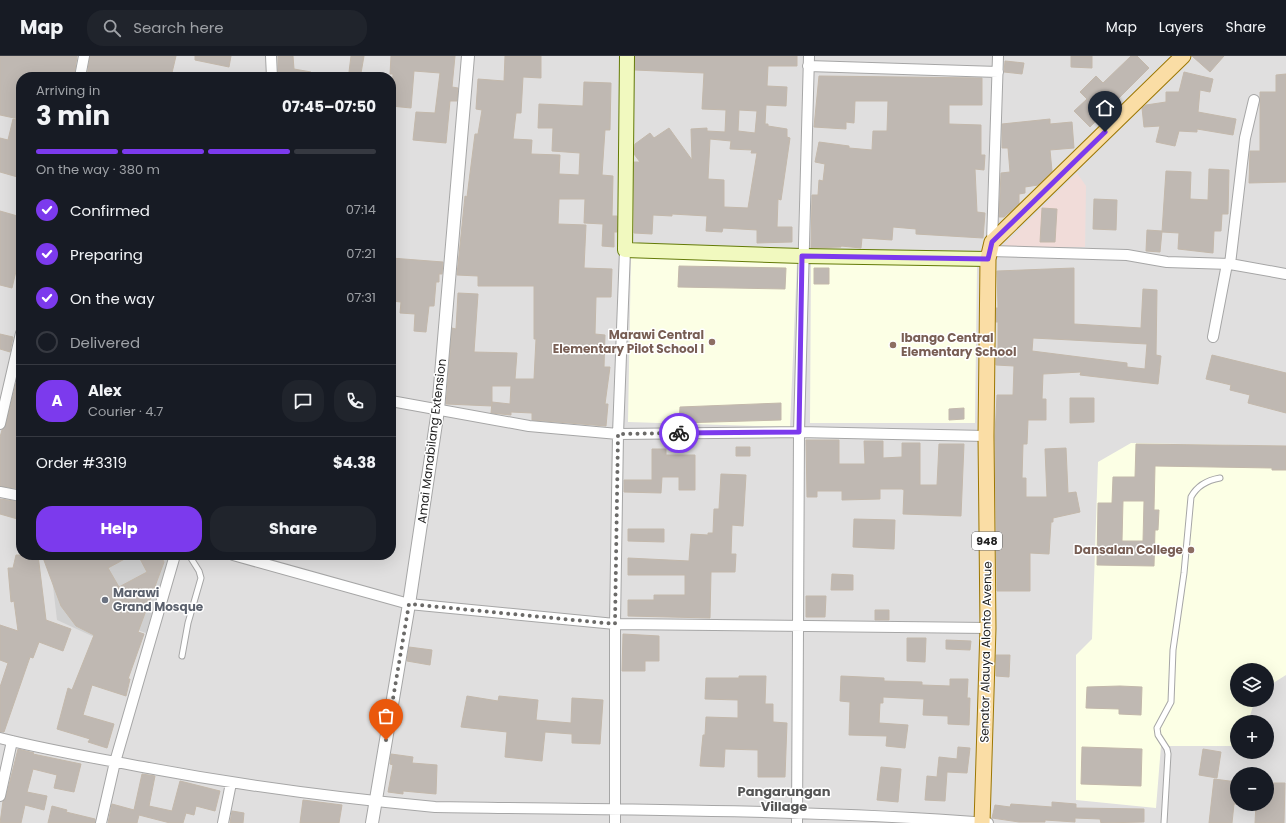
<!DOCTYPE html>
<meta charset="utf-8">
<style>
:root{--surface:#171b24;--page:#20242c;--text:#f1f3f6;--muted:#9ea1a6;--line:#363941;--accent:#7c3aed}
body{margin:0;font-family:Poppins,sans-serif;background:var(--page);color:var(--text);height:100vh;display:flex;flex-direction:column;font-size:15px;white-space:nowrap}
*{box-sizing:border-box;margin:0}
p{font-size:13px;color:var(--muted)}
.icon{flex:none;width:22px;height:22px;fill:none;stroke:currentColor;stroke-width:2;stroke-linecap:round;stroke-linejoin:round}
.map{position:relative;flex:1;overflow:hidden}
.drawer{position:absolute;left:16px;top:16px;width:380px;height:488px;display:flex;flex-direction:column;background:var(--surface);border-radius:16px;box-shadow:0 4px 16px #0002}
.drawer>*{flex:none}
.buttons{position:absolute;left:1230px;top:607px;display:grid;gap:8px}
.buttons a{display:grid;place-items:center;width:44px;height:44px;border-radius:50%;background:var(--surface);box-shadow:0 4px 16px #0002;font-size:20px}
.pin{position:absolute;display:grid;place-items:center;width:34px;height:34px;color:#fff;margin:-41px -17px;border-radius:50% 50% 50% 0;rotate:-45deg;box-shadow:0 0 4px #0007}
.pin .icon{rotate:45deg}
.courier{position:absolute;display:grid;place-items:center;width:40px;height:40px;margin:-20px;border:3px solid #7c3aed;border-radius:50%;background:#fff;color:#222;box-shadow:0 1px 5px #0007}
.summary em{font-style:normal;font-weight:700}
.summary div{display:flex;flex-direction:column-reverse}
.summary{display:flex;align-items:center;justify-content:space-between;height:68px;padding:0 20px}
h1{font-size:26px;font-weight:700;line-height:30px}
.bar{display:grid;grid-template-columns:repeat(4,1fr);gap:6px 4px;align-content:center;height:48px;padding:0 20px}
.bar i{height:5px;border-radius:3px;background:var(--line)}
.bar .selected{background:var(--accent)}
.bar p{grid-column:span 4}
.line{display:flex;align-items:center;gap:10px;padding:0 20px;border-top:1px solid var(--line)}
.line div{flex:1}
.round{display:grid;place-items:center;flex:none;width:42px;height:42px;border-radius:16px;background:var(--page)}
ol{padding:0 20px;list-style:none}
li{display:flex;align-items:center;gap:12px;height:44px}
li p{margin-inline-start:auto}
li .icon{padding:4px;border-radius:50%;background:var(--accent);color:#fff;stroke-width:4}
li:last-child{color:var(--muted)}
li i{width:22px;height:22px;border:2px solid var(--line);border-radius:50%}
.primary-button{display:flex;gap:8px;margin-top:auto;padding:8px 20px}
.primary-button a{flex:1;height:46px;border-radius:16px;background:var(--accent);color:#fff;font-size:16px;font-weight:700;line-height:46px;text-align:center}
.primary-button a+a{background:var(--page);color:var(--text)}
header{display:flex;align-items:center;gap:24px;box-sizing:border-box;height:56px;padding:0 20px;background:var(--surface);border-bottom:1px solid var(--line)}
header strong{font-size:19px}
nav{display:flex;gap:22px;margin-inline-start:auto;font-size:14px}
.search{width:280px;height:36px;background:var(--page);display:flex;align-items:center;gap:10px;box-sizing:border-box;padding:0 14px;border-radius:16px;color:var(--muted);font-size:15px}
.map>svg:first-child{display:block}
</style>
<header>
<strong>Map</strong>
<div class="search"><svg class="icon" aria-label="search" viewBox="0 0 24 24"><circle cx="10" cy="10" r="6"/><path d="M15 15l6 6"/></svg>Search here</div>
<nav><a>Map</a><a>Layers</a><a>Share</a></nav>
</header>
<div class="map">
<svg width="1286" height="767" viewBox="0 0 1286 767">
<rect width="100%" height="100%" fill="#f2efe9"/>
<path fill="#e0dfdf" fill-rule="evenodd" d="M0,0H1286V767H0ZM21,21H391V499H21ZM1237,614H1267V644H1237ZM1237,666H1267V696H1237ZM1237,718H1267V748H1237Z"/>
<path fill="#f1dcd9" d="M1077,117L1086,130L1085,191H1002Z"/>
<path fill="#fcffe5" d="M631,200L797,206L790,371L628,366Z
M811,206L977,211L975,367H810Z
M1131,387L1286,390V619L1267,631V614H1237V644H1255L1248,666H1237V690H1161L1156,752L1076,744V599L1092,583L1098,406Z"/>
<path fill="#d0d0d0" d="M52,499H170L146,577L129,571L106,581L92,580L57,564L50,505Z"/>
<path fill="#bfb8b2" stroke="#c3b8ab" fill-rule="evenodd" d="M0,0H77L74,21H21V54L19,63L0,59Z
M90,0H176L171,21H87Z
M195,0H231L229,11L195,4Z
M278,0H293L294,13L311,16V21H278Z
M351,0H364L361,17L349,16Z
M391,0H455L452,31L458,32L457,45H450L446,87L413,84L416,56L435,57L440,17L414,15L411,52L391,50L393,18H390Z
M505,0H541V22L523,21L521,57H516L513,83L532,84L531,98L560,99L559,118L579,119L580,97L552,95L553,72H538L539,48L583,50L584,26L611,27L610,74H605L602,119L613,120L612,160H617V176H614V191L602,190L603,168L584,167L585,143H559L558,168L586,169L584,212L612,213L611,241H596L595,278L605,279L604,311H610L605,348H608L606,370L532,364V357L511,356V359L491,357L492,346L510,348L511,330H492V350L446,348L452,272L456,273L458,237L478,238L474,296L517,297L515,323H534L536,283H534V230H478V220L457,219L465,140L467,141L475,78H478L482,54L476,53L478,23L504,25Z
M635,0H797V10H768L767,30L787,31L786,50L766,49L765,68H768V70L787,73V81L790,82L781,144L778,143L777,171H792V186L757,187V174L723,172L722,176L706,175L707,160L672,158V160L653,159L652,178L634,177V106H640L634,98L635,88L650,77L654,82L669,72L692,104L691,73L707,72V75L725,76L726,54L702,53L704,17L635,14ZM739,54L757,55L755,77L738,75ZM710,83L731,85L730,93L752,94L751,97H757L748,152L724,151V124L708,123Z
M1071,0H1092V12L1071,11Z
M1131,0H1137L1149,12L1090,71L1074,55L1087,43L1080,36L1096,20L1103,27Z
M1192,0H1224L1210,16Z
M1005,5L1024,7L1022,18L1004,16Z
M1184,16L1213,23L1210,36L1200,34L1198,56L1236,63L1233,79L1197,73V76L1179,75L1175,90L1156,86L1160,70L1144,71L1142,52L1146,49L1166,46V36H1179Z
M1286,18V126L1249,127L1250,95H1260V36H1276V19Z
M819,20L982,22V49H949V68L981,69V99H985L984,114L975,113L977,156L985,157L983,182L916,178V173L893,171L892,184L862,182L861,192L841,190V191L811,192L812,139H818L819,124L823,125L825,108L815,106L819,86L849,90V92L872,94L873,75H887L888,45H855L854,67L846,66V73L814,71Z
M13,63L21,65V122L0,116V82L8,84Z
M1050,63V68L1072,66L1074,92L1050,94L1052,115L1038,129L1025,131V137L1019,138V148L1004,161H999L1001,117L1010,116L1008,92H1002V68Z
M1209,113L1229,114L1228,158H1222L1221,175H1214L1213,197L1178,193L1179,177L1162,176L1166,115L1191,116L1190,143L1208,144Z
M1094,143L1117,144L1116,174L1093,173Z
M1042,152L1057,153L1055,186H1040Z
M0,155L21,161V212L17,211L12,232L0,229Z
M1147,174L1162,175L1160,196L1146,195Z
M391,202L443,206L442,218H439V226H436L434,250H429L426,276L414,275L415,258L400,257L401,246L391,245Z
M679,210L786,212L785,233L678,231Z
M814,212H829V228H814Z
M1074,212V268L1141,272L1143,233L1157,234L1156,299L1161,300L1158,328L1080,319L1081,316L1043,318L1042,343H1046V364H1028L1027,388H1023L1022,422H1026V441H1047L1045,393L1066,392L1068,437L1076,436L1080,456L1053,462V466H1051L1049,498L1030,497V535H997L995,380L997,339H1013L1014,310L996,309V296H998V266H996V252H998L997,215ZM1033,282L1147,288L1145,313L1127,311V307L1032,295Z
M0,278L13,281L10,296L0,293Z
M1212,299L1286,317V357L1248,347L1250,339L1230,334L1231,329L1206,323Z
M16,327L21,328V433L0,430V381L2,374L6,369Z
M1070,342H1094V366L1070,367Z
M781,347V364L679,367L680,351Z
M964,352V363L949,364V353Z
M806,384H839V408H865L864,385H883V402L902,401V387H920V429H937L939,388H964L961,460L903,458L904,434L902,433H880V443L842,444V435H817V441H807Z
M1136,388L1286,390V414H1272V412L1155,410L1154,454H1159L1158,474H1155L1154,510L1097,509L1098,447H1112L1113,421H1135ZM1123,445H1144L1143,485H1122Z
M736,391H750V400H736Z
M652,393H666V399H695V434H679V421H662L661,437L624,436V424H652Z
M721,418L746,419L743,470L732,469L731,498H736L735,516H711L710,562L628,560V544H654V539H685V519H628V502L689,505L691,478L708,479V477H713L714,453H719Z
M0,443L21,446V464L0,458Z
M854,463L895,464L894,493L853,491Z
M628,473H664V486L628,485Z
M16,499H38L46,564L71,573L63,595L39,586L33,602L30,601L4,676H0V631L8,607L0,604V569L18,575L14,545L11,546L8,512H13Z
M42,499H132L108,512L119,531L147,516L138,499H160L164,506L138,576L144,578L128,623H130L126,640L92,629L83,659L114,668L107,692L88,686L90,683L57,673L68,632L72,634L94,579L76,570L61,550Z
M832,518L853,519V534H831Z
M806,540H826L825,561H806Z
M875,554H889V564H875Z
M623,578L659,580V605H645V615H622Z
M907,582H926L925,606L907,605Z
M946,584L971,585L970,594L946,593Z
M409,591L432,594L430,609L407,605Z
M996,599H1010L1009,621L996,620Z
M739,620H766L765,648H773V666L787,667L785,721H758V694L725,693L724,711L700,710L703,679H705L706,661L738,662V644L705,643L706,622H739Z
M841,620L884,622V625L922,626V629L950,630V623H968L967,642H970L969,669L948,668V660L923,659L924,643L883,641V647H880L879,667L908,669L905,692L886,690L887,680L849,679L850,646L840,645Z
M1120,630L1142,631L1141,659L1119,658V653L1086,652L1087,631Z
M467,640L498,645L499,640L538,644L536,664L571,667L572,642L603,644L600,688L572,687V678L545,676L542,705L505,701L507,676L461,671Z
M958,691L970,692L967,717L947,716L945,745L925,744L927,720L937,721L939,701L957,703Z
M1082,691L1142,693L1141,730L1081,728Z
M18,693L34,697L33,698L81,708L74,736L54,732L57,719L33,713L27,736L47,740L44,754L25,749L21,767H0L3,745L6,741Z
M1203,693L1221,696L1217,722L1199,719Z
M391,698L413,701L412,707L437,709L436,738L403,735V738L388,736L393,709L390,708Z
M881,711L901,713L898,746L877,744Z
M142,718L155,720L149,750L172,755L180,725L220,735L215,755L196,750L194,759L186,757L183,767H170L139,759L137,767H108L112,748L134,754Z
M1214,723L1237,726V748H1234L1232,767H1209Z
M1269,727H1285L1284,767H1255L1256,748H1267V731H1269Z
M303,744L342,749L339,767H300Z
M1052,746L1076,748V752L1144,753V766L1101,767L1100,763L1075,762V766L1045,764V766H1019L992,762L995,749L1010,751L1011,748L1052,751Z
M52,750L67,754L66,756L95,763V767H48Z
M232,755L244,757L243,767H230Z"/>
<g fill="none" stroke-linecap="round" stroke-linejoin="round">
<defs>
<path id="service" d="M182,600L188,567L201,522L199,515L189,499
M1164,767L1168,698L1167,693L1158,679L1157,672L1171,646L1173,594L1184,517L1191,441C1197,430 1208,424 1220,422"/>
<path id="minor" d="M271,0L272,21
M808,10L998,16
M80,21L84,0
M992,186L998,0
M990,195L1127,199L1167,206L1230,208L1286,218
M1230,208L1245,82L1254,44
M1213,281L1227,208
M391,345L529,370L618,378L799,376L986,380
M0,368L21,277
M0,436L21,440
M233,499L409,548L615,568L988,572
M0,682C47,694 95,702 143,711C239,729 337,742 435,751C619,754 804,753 988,767
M0,740L12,685
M101,767L115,706L175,499
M223,767L231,727
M615,767V568L618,378L625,194
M797,767L799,376L809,0"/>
<path id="tertiary" d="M372,767L409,548L438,354L468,0"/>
<path id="secondary" d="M627,0L625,194L802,200L988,203"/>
<path id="primary" d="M982,767L988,572L986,380L988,203L992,186L1183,0"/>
</defs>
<use href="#service" stroke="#a6a6a6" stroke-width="7"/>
<use href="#minor" stroke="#a6a6a6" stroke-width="12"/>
<use href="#tertiary" stroke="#a6a6a6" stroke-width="14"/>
<use href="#secondary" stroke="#637a07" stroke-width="16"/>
<use href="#primary" stroke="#9c7703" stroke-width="17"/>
<use href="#service" stroke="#fff" stroke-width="5"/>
<use href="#minor" stroke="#fff" stroke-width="10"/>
<use href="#tertiary" stroke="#fff" stroke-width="12"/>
<use href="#secondary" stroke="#f1f9bf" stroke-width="14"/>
<use href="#primary" stroke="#fadda5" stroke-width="15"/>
</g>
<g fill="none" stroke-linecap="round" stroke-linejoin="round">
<path stroke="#6b6a68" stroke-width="4" stroke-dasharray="0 7.2" d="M386,684L409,548L615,568L618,378L679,377"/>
<path stroke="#7c3aed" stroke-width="5" d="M679,377L799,376L802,200L988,203L992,186L1105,76"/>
</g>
<g fill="#8d6e63" stroke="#fff" stroke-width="1.5">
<circle cx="712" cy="286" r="4"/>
<circle cx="893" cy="289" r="4"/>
<circle cx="1191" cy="494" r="4"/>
</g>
<circle fill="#6b7280" stroke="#fff" stroke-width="1.5" cx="105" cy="544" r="4"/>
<g text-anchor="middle" stroke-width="3" stroke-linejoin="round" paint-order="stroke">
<rect fill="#fff" stroke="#646464" stroke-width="1" x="972" y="476" width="30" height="18" rx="3"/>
<g font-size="11" font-weight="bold" fill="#222">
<text x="987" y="489">948</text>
</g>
<g font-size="12" font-weight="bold" fill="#785e54" stroke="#fff" text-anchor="end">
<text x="704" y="283">Marawi Central<tspan x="704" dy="14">Elementary Pilot School I</tspan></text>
<text x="901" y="286" text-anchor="start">Ibango Central<tspan x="901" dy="14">Elementary School</tspan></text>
<text x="1183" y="498">Dansalan College</text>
</g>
<g font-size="12" fill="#222" stroke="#fff">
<text transform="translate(432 385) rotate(-83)" y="4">Amai Manabilang Extension</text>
<text transform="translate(986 596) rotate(-89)" y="4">Senator Alauya Alonto Avenue</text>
</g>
<g font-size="12" font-weight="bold" fill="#5b616d" stroke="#fff" text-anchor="start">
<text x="113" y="541">Marawi<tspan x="113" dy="14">Grand Mosque</tspan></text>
</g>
<g font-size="13" font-weight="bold" fill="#555" stroke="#fff">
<text x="784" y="740">Pangarungan<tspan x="784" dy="15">Village</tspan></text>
</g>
</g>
</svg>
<div class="buttons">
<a><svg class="icon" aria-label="layers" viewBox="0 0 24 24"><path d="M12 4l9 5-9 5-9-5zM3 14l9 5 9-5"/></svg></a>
<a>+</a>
<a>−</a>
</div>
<div class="pin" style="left:386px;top:684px;background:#ea580c"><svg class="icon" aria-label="bag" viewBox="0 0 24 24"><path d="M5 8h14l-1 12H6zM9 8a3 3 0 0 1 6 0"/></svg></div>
<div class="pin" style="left:1105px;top:76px;background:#1f2937"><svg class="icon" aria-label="home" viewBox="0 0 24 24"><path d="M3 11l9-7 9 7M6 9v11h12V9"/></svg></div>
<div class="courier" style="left:679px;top:377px"><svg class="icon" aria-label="bike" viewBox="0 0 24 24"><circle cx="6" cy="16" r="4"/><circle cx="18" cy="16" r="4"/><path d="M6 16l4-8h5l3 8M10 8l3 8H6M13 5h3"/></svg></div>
<section class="drawer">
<div class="summary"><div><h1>3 min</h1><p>Arriving in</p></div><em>07:45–07:50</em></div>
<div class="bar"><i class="selected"></i><i class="selected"></i><i class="selected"></i><i></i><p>On the way · 380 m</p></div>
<ol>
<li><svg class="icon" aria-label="check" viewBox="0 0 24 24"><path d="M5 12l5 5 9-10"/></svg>Confirmed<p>07:14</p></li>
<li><svg class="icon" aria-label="check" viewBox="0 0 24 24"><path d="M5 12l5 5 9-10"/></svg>Preparing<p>07:21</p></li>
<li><svg class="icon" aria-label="check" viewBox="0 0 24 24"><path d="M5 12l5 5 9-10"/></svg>On the way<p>07:31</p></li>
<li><i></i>Delivered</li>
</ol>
<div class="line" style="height:72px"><b class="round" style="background:var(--accent);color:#fff">A</b><div><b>Alex</b><p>Courier · 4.7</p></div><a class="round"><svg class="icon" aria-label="chat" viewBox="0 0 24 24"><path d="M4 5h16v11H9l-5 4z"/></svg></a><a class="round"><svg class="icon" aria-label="phone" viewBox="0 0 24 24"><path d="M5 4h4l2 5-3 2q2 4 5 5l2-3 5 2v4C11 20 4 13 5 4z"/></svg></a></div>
<div class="line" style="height:52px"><div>Order #3319</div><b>$4.38</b></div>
<div class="primary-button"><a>Help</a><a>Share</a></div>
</section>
</div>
